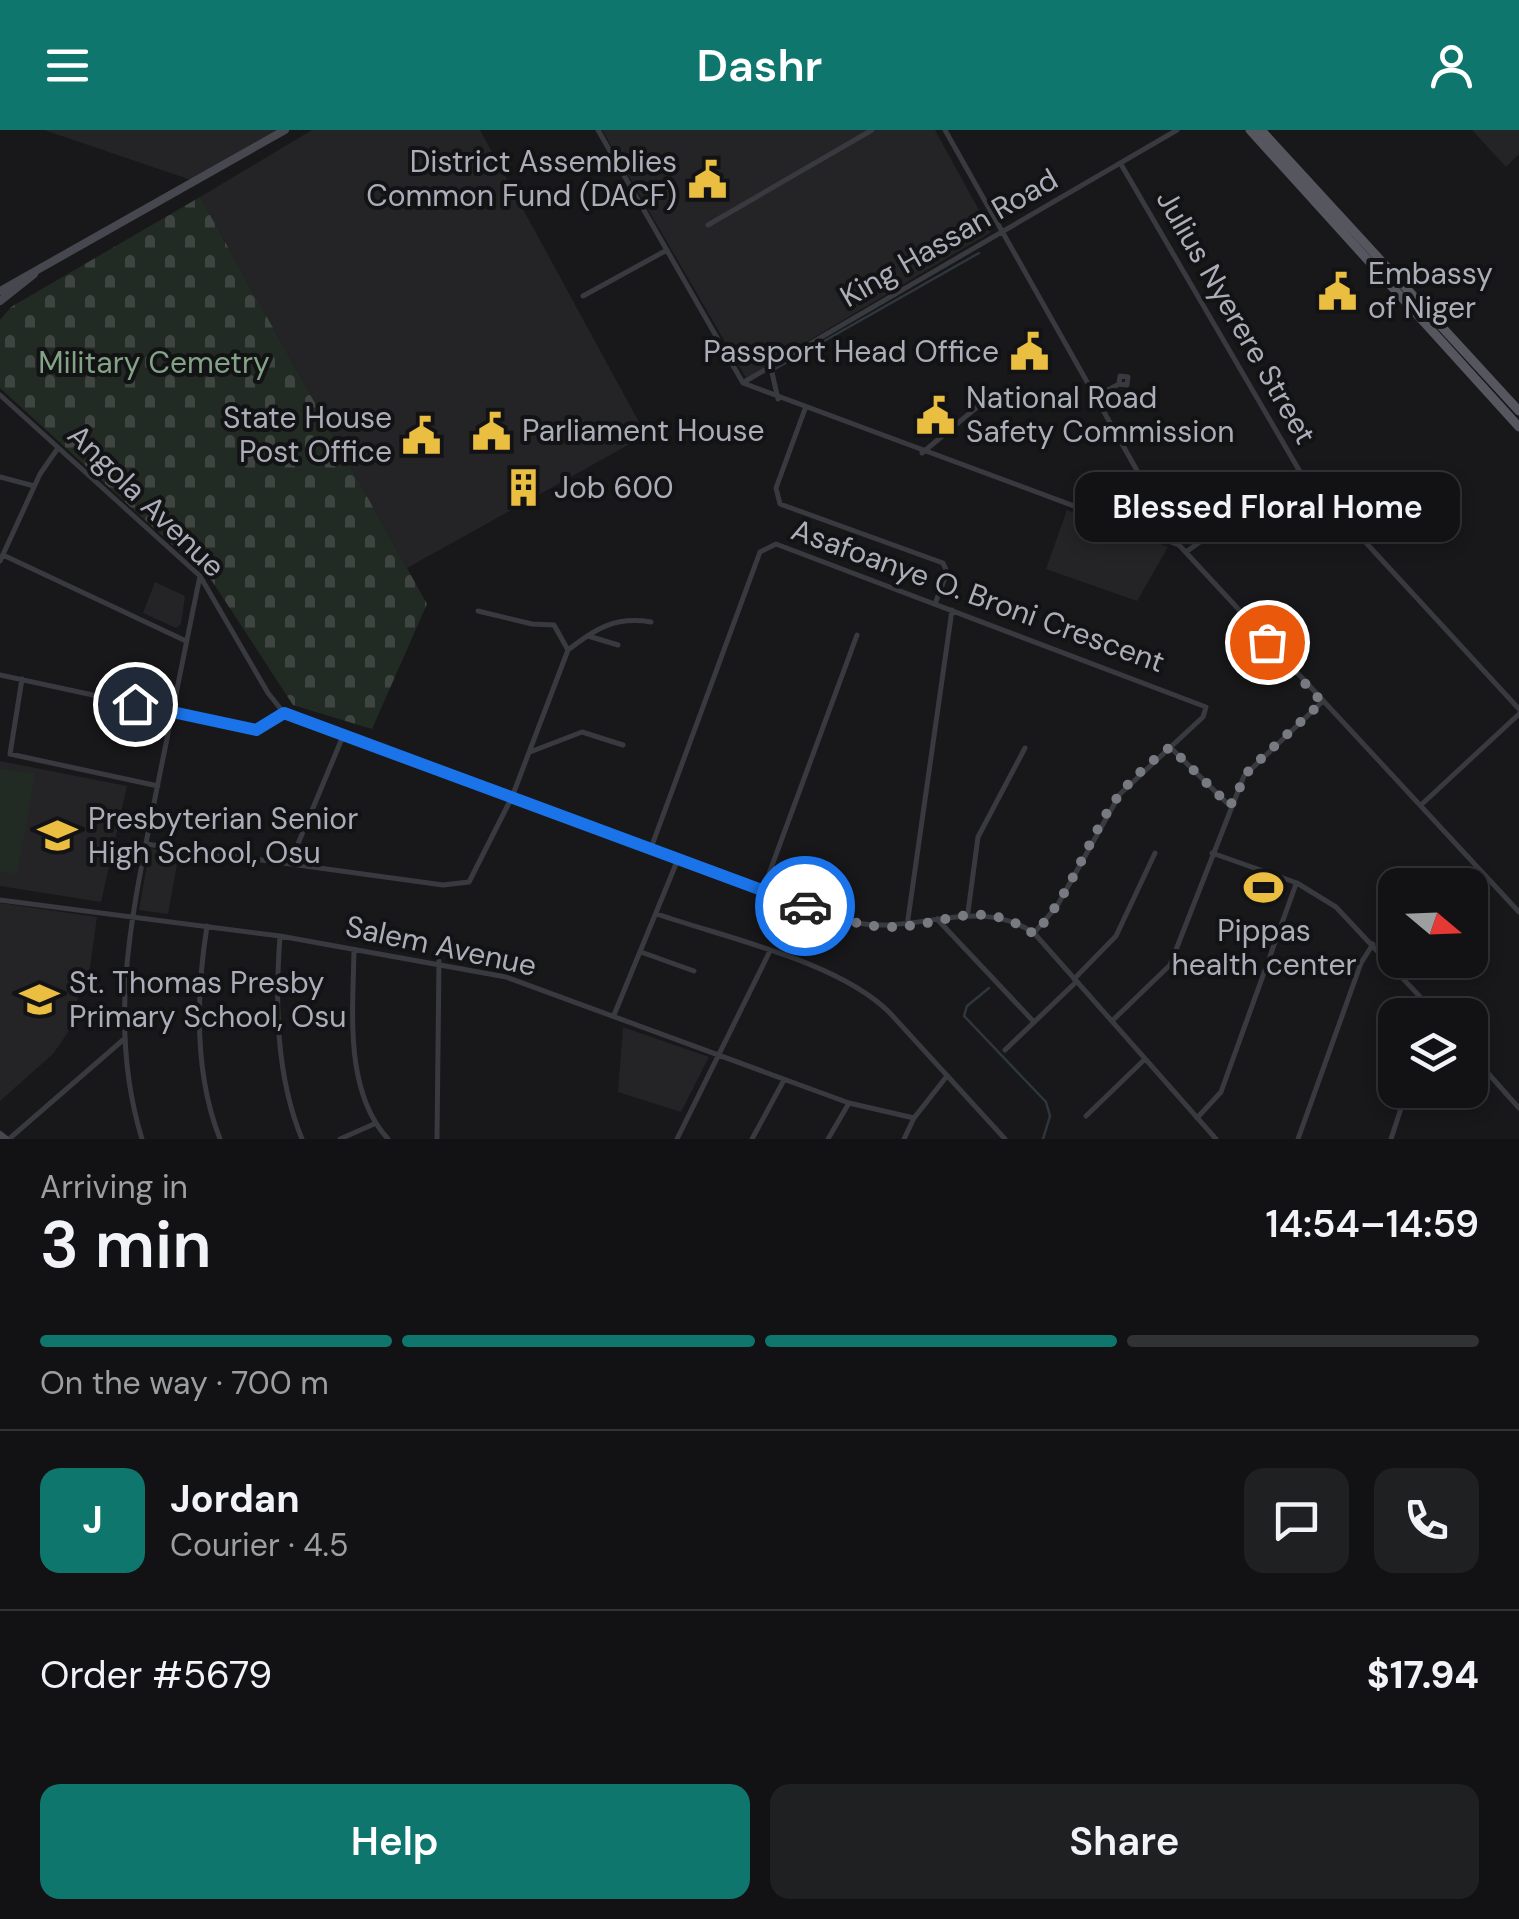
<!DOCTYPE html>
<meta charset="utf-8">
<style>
:root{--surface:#121214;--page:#1f2022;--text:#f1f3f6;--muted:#9c9ea0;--line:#313234;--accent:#0f766e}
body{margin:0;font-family:"DM Sans",sans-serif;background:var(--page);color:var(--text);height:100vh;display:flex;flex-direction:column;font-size:38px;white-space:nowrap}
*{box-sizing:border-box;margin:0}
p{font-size:32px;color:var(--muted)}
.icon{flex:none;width:55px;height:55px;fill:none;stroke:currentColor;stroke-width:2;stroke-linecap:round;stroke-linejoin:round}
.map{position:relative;height:1009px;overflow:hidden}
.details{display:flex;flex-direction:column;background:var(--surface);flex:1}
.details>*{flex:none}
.needle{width:65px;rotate:109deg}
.tools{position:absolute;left:1378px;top:738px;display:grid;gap:20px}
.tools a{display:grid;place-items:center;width:110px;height:110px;border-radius:20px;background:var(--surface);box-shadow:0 5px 15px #0003,0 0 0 2px var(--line);font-size:50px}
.pin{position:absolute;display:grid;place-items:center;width:85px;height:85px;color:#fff;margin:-42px;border:5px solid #fff;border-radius:50%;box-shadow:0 2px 10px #0007}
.courier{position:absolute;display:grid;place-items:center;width:100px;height:100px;margin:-50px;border:8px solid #1a73e8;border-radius:50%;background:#fff;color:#222;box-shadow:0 2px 12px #0007}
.bubble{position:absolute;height:70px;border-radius:20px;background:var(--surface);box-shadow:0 5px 15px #0003,0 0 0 2px var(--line);font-size:32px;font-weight:600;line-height:70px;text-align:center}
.head em{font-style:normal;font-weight:600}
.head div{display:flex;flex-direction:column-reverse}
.head{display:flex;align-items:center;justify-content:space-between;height:170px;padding:0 40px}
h1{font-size:65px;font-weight:600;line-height:75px}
.bar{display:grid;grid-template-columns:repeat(4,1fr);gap:15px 10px;align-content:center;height:120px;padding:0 40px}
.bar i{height:12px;border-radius:8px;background:var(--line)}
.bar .active{background:var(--accent)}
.bar p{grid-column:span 4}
.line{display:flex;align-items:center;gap:25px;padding:0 40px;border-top:2px solid var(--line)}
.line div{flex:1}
.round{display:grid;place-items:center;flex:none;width:105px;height:105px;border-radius:20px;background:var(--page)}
.primary-button{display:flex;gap:20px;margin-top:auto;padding:20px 40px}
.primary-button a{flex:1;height:115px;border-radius:20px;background:var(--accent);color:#fff;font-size:40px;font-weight:600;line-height:115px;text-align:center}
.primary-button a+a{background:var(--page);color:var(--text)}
header{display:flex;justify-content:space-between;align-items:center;height:130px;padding:0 40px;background:var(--accent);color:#fff;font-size:45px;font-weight:600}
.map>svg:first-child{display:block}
</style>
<header><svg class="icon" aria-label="menu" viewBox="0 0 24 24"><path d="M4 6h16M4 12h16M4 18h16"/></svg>Dashr<svg class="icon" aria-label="person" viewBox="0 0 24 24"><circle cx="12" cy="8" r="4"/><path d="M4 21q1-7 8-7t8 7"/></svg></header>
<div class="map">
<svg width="1519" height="1009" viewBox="0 0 1519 1009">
<defs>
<pattern id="cemetery-stones" width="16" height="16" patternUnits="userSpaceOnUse" patternTransform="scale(2.5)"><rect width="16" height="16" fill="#222a24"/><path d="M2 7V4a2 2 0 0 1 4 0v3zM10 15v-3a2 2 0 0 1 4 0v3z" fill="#3f4642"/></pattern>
</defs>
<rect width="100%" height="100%" fill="#18181a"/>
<path fill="#242427" d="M44,0H280L194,51Z
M312,0H480L646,305L407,438L200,67Z
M602,0H935L991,102L746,248Z
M1472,0H1519V24L1506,37Z
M1067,380L1168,417L1137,471L1046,439Z
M155,452L185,466L181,494L176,498L143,483Z
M0,631L127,656L101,772L0,756Z
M150,718L179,723L168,784L139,780Z
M0,773L97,787L89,845L82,844L73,895L53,924L0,971Z
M623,897L709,927L681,982L618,962Z"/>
<path fill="url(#cemetery-stones)" d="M200,67L427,474L372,599L293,575L212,451L0,258V190L11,177Z"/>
<path fill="#222a24" d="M0,638L35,644L17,745L0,742Z"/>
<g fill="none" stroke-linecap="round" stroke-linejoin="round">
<path stroke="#2e363e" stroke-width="2.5" d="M775,239L979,123
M989,858L967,876L964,886L1046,972L1050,986L1043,1009"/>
<path stroke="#393a3f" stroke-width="5" d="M598,0L743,253L1179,415
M945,0L1179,415L1519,782
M1122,36L1299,340L1519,579
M708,95L872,0
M583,166L667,120
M771,238L778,269
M744,252L1177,0
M0,265L200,446L268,563L284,583L852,792C916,806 975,764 1034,803L1216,1009
M1097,266L1119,254L1127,255L1128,247L1120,246L1119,254
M805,279L776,358L780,374L943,433L947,442L935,474
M922,323L994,263
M0,347L34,356
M1136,400L1158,377
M1186,422L1299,340
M3,425L186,511
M0,431L40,344L58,318
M588,506L618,515
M568,520C595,499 615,486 651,492
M0,545L255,600L284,583
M22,549L10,624L158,656
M1170,617L1230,676
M530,622L582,602L623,615
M1421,675L1519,584
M146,714L443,755L469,752L512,667L568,520L554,495L532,494L478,481
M651,718L760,422L776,414L1206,577L1203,587L1120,664L1057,776L1034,803
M1212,723L1297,753L1336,777L1437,885
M290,733L343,606
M763,760L857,505
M0,770L280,806L506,847L849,973L914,988
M968,782L978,707L1025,618
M657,784C726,808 837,831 889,882L1005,1009
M937,789L1034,892
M207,796C196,866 194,943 220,1009
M907,796L952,480
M280,806C275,873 276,946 302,1009
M354,820C353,881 344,961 388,1009
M641,822L694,841
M1074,849L1116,806L1155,723
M614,885L678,729
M1112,891L1170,835L1244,646L1321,573
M1005,920L1075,853
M1470,923L1519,978
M1086,986L1145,929
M1197,988L1221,962L1296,754
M9,1009L123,910
M142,1009C106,892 133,779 156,663C171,590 185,518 200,446
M340,1009L374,994
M437,1009L439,831
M677,1009L769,823
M752,1009L784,950
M828,1009L849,973
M904,1009L914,988L947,946
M1298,1009L1361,833L1373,814
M1391,1009L1407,960"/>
<path stroke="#47484f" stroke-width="8" d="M0,161L285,0
M0,171L34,144
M0,1005L5,1009"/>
<path stroke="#55565e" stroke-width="9" d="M1250,0L1519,297
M1261,0L1519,281"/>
</g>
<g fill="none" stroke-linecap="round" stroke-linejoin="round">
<path stroke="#787a81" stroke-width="10" stroke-dasharray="0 18" d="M805,776C833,786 860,797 890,797C948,797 977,765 1034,804C1069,767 1084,719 1110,678C1126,653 1147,635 1170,617L1230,676L1249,640L1322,572L1267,512"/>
<path stroke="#1a73e8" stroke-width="12" d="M135,574L256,600L284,583L805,776"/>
</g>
<defs>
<symbol id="civic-bare" viewBox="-9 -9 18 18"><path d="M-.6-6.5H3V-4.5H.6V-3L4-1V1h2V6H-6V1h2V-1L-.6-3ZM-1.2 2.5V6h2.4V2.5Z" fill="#eabe40" stroke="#131315" stroke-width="2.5" paint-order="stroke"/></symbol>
<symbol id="building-bare" viewBox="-9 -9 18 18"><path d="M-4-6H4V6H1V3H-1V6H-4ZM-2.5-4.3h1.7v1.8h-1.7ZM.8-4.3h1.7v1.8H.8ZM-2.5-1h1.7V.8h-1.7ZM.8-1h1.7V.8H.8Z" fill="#eabe40" stroke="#131315" stroke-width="2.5" paint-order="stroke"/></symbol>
<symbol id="school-bare" viewBox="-9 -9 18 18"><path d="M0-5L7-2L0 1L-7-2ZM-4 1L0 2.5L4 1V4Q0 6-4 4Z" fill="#eabe40" stroke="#131315" stroke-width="2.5" paint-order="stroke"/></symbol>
<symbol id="stadium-bare" viewBox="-9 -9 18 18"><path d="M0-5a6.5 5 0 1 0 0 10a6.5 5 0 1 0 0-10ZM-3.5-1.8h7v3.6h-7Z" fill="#eabe40" stroke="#131315" stroke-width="2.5" paint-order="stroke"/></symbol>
</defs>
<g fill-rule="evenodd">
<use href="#civic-bare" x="680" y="22" width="55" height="55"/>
<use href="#civic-bare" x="1310" y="134" width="55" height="55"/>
<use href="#civic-bare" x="1002" y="194" width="55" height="55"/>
<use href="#civic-bare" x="908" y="258" width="55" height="55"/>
<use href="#civic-bare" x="464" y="274" width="55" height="55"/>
<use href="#civic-bare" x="394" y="278" width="55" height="55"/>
<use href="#building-bare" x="496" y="330" width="55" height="55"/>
<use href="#school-bare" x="30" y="678" width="55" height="55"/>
<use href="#stadium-bare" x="1236" y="730" width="55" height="55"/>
<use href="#school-bare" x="12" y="842" width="55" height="55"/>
</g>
<g text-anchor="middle" stroke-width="8" stroke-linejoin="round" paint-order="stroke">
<g font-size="30" fill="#abaeb9" stroke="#131315" text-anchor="start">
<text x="677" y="42" text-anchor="end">District Assemblies<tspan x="677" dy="34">Common Fund (DACF)</tspan></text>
<text x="1368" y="154">Embassy<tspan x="1368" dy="34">of Niger</tspan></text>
<text x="999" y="232" text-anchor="end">Passport Head Office</text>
<text x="966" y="278">National Road<tspan x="966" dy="34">Safety Commission</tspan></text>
<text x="392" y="298" text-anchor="end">State House<tspan x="392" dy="34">Post Office</tspan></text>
<text x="522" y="311">Parliament House</text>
<text x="554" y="368">Job 600</text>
<text x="88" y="699">Presbyterian Senior<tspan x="88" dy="34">High School, Osu</tspan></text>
<text x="1264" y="811" text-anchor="middle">Pippas<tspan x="1264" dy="34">health center</tspan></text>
<text x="69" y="863">St. Thomas Presby<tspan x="69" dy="34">Primary School, Osu</tspan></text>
</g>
<g font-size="30" fill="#abaeb9" stroke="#131315">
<text transform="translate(949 108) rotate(-30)" y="10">King Hassan Road</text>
<text transform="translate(1236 187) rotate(60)" y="10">Julius Nyerere Street</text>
<text transform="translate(146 371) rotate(44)" y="10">Angola Avenue</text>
<text transform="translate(978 466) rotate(20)" y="10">Asafoanye O. Broni Crescent</text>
<text transform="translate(441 816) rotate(12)" y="10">Salem Avenue</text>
</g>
<g font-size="30" fill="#83a387" stroke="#131315">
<text x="154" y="243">Military Cemetry</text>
</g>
</g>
</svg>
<div class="tools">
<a><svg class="needle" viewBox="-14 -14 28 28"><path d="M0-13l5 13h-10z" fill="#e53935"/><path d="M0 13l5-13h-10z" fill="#9c9ea0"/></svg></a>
<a><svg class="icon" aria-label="layers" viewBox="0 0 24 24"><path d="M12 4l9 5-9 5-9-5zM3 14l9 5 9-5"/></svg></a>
</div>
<div class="pin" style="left:1267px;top:512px;background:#ea580c"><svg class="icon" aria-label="bag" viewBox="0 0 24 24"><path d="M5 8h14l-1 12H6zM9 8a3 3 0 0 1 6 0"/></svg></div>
<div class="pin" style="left:135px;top:574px;background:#1f2937"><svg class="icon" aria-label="home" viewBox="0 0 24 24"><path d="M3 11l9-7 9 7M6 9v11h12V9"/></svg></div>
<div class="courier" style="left:805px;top:776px"><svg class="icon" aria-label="car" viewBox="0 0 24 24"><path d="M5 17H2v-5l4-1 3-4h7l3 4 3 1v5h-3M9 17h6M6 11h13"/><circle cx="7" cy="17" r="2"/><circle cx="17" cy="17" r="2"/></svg></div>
<div class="bubble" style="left:1075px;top:342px;width:385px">Blessed Floral Home</div>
</div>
<section class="details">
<div class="head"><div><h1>3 min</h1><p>Arriving in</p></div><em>14:54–14:59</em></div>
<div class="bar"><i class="active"></i><i class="active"></i><i class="active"></i><i></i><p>On the way · 700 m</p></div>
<div class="line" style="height:180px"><b class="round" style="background:var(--accent);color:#fff">J</b><div><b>Jordan</b><p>Courier · 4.5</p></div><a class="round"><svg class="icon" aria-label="chat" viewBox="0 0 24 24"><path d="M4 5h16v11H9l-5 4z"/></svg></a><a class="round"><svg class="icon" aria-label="phone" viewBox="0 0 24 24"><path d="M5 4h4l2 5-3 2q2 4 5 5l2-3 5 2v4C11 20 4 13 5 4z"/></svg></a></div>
<div class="line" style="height:130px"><div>Order #5679</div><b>$17.94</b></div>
<div class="primary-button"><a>Help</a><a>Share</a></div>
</section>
